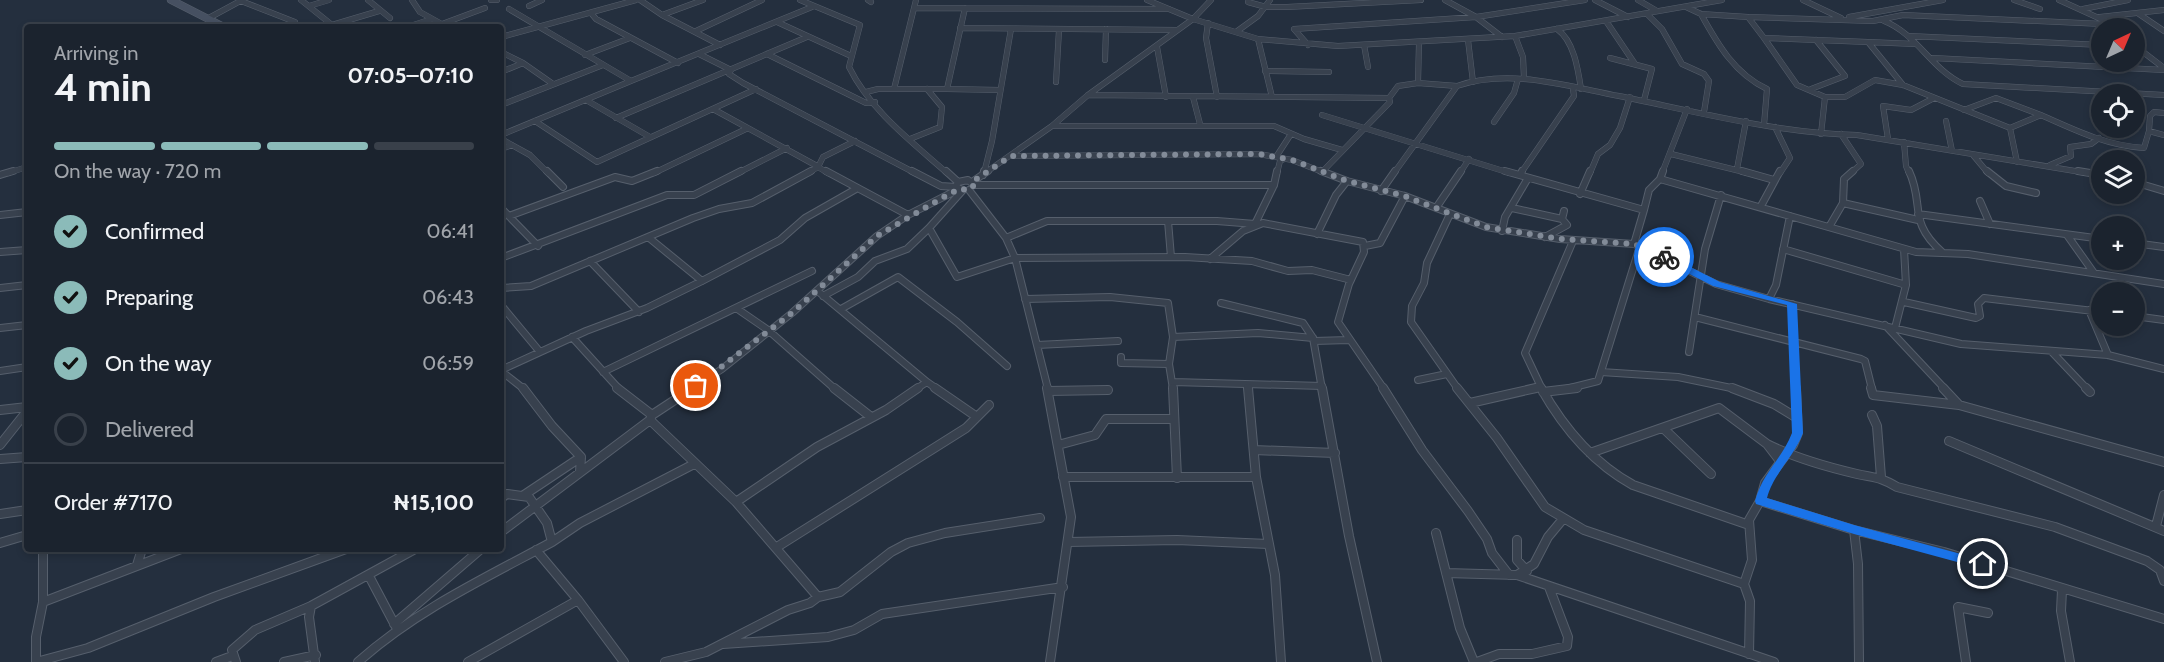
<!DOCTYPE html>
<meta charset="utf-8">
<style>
:root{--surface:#1b232e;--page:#282f3a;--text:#f1f3f6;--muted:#a0a4aa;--line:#39404a;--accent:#8bbbb9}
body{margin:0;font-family:Cabin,sans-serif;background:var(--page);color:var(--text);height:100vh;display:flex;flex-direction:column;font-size:22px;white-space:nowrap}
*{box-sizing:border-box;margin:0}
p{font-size:20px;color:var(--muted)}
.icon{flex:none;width:33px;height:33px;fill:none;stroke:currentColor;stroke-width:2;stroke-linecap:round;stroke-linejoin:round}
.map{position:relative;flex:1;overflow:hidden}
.side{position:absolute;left:24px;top:24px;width:480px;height:528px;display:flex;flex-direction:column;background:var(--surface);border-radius:6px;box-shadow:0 3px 9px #0003,0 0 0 2px var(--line)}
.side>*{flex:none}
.needle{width:39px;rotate:44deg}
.controls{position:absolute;left:2091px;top:18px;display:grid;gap:12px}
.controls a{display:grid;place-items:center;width:54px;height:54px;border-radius:50%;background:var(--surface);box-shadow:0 3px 9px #0003,0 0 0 2px var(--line);font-size:30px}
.pin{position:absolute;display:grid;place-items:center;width:51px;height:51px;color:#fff;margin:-26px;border:3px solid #fff;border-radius:50%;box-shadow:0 2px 6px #0007}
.courier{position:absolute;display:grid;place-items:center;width:60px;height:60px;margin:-30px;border:4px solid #1a73e8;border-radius:50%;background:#fff;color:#222;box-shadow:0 2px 8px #0007}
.overview em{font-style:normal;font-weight:700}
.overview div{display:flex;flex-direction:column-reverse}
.overview{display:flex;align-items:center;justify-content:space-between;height:102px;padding:0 30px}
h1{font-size:39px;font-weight:700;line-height:45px}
.bar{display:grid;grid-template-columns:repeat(4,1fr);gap:9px 6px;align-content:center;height:72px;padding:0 30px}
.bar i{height:8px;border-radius:4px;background:var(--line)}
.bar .current{background:var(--accent)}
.bar p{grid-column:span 4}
.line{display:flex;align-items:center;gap:15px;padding:0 30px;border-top:2px solid var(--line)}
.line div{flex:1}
ol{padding:0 30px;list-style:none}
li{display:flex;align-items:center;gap:18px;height:66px}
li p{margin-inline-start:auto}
li .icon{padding:6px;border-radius:50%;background:var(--accent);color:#111;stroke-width:4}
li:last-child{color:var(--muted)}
li i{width:33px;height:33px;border:3px solid var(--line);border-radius:50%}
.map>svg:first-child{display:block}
</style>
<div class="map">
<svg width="2164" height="662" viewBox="0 0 2164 662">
<rect width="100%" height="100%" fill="#242f3e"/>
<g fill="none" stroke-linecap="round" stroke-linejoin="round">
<defs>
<path id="street-far2" d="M301,0L332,25L379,11
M368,0L390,18
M412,0L420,12L447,27
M491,0H497
M640,0L662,15L720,45
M800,0L860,25L849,67C870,110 912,142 947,173
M868,0L871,2
M1147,0L1193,19L1211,0
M1445,0L1476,17L1502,37
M1595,0L1628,17
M1638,0L1657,11
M1803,0L1841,18
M2014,0L2040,9
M2059,0L2103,20
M241,1L295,22
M1248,2L1266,7H1287L1421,0
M309,6L329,0
M529,6L542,0
M1686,7L1701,14L1748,17
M914,8L1169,9
M2083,9L2128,0
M591,13L596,19L678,63
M1647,14L1662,29L1682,64L1704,74L1709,81L1704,112
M1701,14C1718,45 1735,74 1767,89L1764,125
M2139,14L2164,31
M662,15L703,0
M1849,17L1943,0
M2100,17L2164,10
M207,19L242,0
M1606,21L1635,64
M1884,21C1917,34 1931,69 1963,84L2164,95
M777,22L851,56
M1208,23L1206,38L1217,97
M442,24L485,8
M407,27L432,19
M960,28L1177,30
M1557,29C1574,41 1578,69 1581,89
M696,31L762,0
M1236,32L1258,16L1270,0
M1515,36L1523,57L1524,78
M1909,36L2102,45
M501,37L636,0
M1764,38L1797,85L1825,97
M1258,39L1272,97
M1468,40L1473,82
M1868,42L1915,44
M1308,45L1294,29L1476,17L1585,0
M1364,45L1368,67
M2134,45L2164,68
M1157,47L1166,97
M501,52L523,63L553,84
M699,54L731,70L729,74L743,83L915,173
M767,54L866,103L875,102
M585,55L630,38
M1610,58L1652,69L1644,100
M1933,58L2164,70
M1105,60L1106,29
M1265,71L1329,72
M501,72L523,63
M631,81L812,7
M1056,82L1059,30
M1418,83L1419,43
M1903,85L1868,42L1764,38L1748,17L1873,21L1903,15L2103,24L2113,28
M894,89L916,0
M947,89L1000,90
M1811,89L1845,76L1816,40
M866,92L878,89H947L965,8
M1088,95L1389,98L1390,102L1323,171
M1193,97L1200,124
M1389,98L1398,86L1418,83L1457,86
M586,100L650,137
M501,105L603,65
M713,109L817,166
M1964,110L1996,98L2041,115
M1322,115L1510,173
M616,118L807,37
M535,121L597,162L756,89
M1946,121L1952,151
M1494,122L1514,93L1518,79
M1052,126L1088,95L1193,19L1258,39L1338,46L1515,36L1722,0
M1775,127L1790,158L1780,173
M2010,128L2017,162
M2149,131L2150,116L2154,112L2164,113
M1821,134L1825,97H1845L1875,80L1903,85L2010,128L2041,115C2075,130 2107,146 2144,148L2149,131L2164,135
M1841,134L1861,164L1851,173
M501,135L631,81L509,9
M501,139L530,155L548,173
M910,139L940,127L942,107L927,89
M1888,139L1883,106L1911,110L1934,98
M1904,142L1906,166L1909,173
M501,149L512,145
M1671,154L1748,173
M1973,155L1988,173
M1011,156L1259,154L1292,160L1325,173
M1276,157L1291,134
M2050,165L2071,156L2070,147L2091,144L2099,138
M818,167L828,173
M1737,169L1746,121
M8,173L27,167
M654,173L746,129
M738,173L787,148
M808,173L818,167L823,157L855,141
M984,173L992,141L1011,29
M985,173L1052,126H1274L1304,139L1342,150
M1277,173L1280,161L1284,159
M1394,173L1457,86C1510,68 1566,86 1619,96C1697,112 1777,133 1857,135L2087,173
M1460,173L1469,159
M1521,173L1574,96L1573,89
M1590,173L1598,154L1610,145L1620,128L1630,97
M1662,173L1687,109"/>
<path id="street-far1" d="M547,171L563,187
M826,171L908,215
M912,171L941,186L956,187
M946,171L958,182L968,180L974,185
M1321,171L1347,181L1405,196L1486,227L1560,239L1634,244L1716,284L1769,299L1961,344L2108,355L2164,369
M1505,171L1644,210L1649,190L1660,179L1663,171
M1742,171L1774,180
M1909,171C1925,205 1907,221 1942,252
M1987,171L2006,186L2036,193
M2078,171L2102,175
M0,175L13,171
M983,175L984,171
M1520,175L1522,171
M1660,179L1916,252L1968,254L2164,284
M958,182L956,187L962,190
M972,182L988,171
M2134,182L2164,191
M974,185H1274
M969,190L1006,238L1015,258L1048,389
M1381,191L1395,171
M1580,194L1590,171
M1980,201L1990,224
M1843,203L1918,220
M1761,206L1780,171
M501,208L538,246
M1436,208L1461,171
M1512,208L1562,219
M1450,214L1427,263L1424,283L1412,306L1411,322L1458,389
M1918,214L2102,239
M0,215L27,212
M509,216L615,177L632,181L657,171
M1168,221L1171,257
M1829,227L1843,203L1844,179L1853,171
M929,228L963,190
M1502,231L1505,217L1528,178
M1317,234L1336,195L1347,181
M2067,235L2094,273
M648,237L702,281
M1545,237L1567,225L1562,219L1564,211
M1006,238L1047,221H1217L1255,224L1274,185L1277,171
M2134,243L2164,247
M1634,244L1644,210
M1365,246L1380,243L1405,196
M1783,249L1906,285L1895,328
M1904,249L1906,285
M0,252L27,250
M501,258L667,195H694L741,171
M1210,259L1243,231L1263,223L1363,242L1364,252L1349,284L1338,322L1384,389
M590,261L639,312
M0,288L27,285
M501,288L531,286L693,218L719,209L752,203L811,171
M820,293L927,382L916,389
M823,296L858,277L875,261L907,249L929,228L957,277L1015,258L1185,257L1252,261L1288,271L1312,270L1351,280
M1025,299L1110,297L1168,303L1173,337L1169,364L1173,389
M1769,299L1776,285L1790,216
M1904,302L1976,318L1980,316L1978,304L1984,298L2102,312
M1221,303L1303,323L1313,338L1322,389
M1792,304L1796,389
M501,305L540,352
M736,308L768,330L835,389
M841,309L898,277L957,322L1007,366
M2089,310L2108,355
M2134,316L2164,320
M1695,317L1861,359L1865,361L1872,389
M1885,325L1945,389
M0,328L27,325
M572,337L619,389
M1173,337L1258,333L1313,338
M1314,341L1349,340
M1037,345L1118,341
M2051,351L2087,389
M1689,352L1705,249L1721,195
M1121,357V363L1169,364
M501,370L586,331L647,308L702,281L780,240L805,218L856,189
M0,371L27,367
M501,371L524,389
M603,372L812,271
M1601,372L1678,377L1736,389
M1418,380L1447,374
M927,382L937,389
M1173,382L1322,386
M1248,386V389
M691,389L722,369L792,313L877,236L908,215L959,189
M1530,389L1540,387
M1542,389L1525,353L1573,241
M1566,389L1598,381L1640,246"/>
<path id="street" d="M523,388L552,426L581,457L580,472
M617,388L652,415
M834,388L871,417
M935,388L977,417
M1047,388L1071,517L1050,662
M1173,388L1177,478
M1322,388L1349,536L1377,662
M1383,388L1422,450L1468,511L1487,539L1492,553L1509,575
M1457,388L1497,438L1545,507L1584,530L1744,584
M1541,388C1563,427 1593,463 1633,485L1749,525
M1732,388L1774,404L1797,418
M1871,388L1873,395L1959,405
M1943,388L1959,405L2164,462
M2086,388L2090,392
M1048,391L1108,390
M1543,392L1577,388
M1470,403L1536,388
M0,410L27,407
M1872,415L1877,426L1881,477
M650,420L736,502L818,597
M1663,428L1711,474
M1949,441L2164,531
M1767,444C1795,458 1827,467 1857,474C1875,478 1881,477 1897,487L2055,527L2147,561L2160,570L2164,581
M0,445L27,411
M1058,445L1095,435L1106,419H1174
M1254,450L1335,453
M1590,453L1719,408L1767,444L1780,461
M0,459L27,457
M1063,477H1256L1248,388
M1256,477L1275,575L1281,662
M524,495L581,457
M1760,501L1854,530L1944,552L2164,619
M736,502L817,447L886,410L918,388
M0,514L27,510
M2156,526L2164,495
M1854,530L1858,564L1859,662
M501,532L650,420L652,415L693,388
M1436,533L1460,628L1474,662
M1517,540V560L1527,571
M552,542L580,523L694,464
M1068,542L1177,540L1268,544
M0,543L27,535
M777,547L966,428L989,405
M43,549V602L36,637V662L88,648L214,597L346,549
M536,550L578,600L624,662
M137,565L142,549
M1446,573L1517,575L1774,662
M1517,575L1534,564L1548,537L1563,519
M369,576L396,627
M2062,590L2061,611L2070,662
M43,602L181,549
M311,606L309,617L315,662
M394,624L481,549
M723,644L828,637L854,630L882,614L1063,587
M1749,654L1750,601L1744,584L1752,560L1749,520L1760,501L1765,483L1793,445L1798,433L1796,388
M216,662L232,656
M236,662L232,650L255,630L311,606L415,549
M284,662L316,655
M358,662C415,611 485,578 552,542L547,523L529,497L507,494L501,498
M468,662L578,600
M665,662L706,652L788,610L810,603L818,597L840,592L891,552L908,543L945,533L1040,518
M1477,662L1499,654H1532L1567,646L1568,637L1549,587
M1966,662L1958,607L1988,613"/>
<path id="secondary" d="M171,0L224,27"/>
</defs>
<use href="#street-far2" stroke="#565f6c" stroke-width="6"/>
<use href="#street-far1" stroke="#565f6c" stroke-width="8"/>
<use href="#street" stroke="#565f6c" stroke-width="10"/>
<use href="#secondary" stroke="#565f6c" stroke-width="8"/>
<use href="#street-far2" stroke="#38414e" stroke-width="5"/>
<use href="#street-far1" stroke="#38414e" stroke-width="6"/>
<use href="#street" stroke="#38414e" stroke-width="8"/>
<use href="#secondary" stroke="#465061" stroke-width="7"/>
</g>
<path fill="#1a73e8" d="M1660,255H1667L1720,282L1797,304L1803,433C1794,457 1773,474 1767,498L1854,525L1983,560L1989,564L1988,568L1983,569L1854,534L1756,504L1755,501C1763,472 1782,459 1792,433L1787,305L1713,286L1660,259Z"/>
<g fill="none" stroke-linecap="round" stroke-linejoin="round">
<path stroke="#828b98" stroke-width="6" stroke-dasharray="0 10.8" d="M696,386L792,313L877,236L942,198L959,189L969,190L974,185L972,182L1011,156L1259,154L1292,160L1347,181L1404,196L1486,227L1560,239L1634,244L1664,257"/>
</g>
</svg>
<div class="controls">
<a><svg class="needle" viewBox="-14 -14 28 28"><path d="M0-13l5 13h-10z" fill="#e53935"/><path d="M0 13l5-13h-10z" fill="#a0a4aa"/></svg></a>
<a><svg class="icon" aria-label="locate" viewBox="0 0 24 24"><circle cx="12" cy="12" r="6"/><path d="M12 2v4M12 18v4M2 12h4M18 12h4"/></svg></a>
<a><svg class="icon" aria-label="layers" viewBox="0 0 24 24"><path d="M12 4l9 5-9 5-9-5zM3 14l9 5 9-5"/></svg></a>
<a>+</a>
<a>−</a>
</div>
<div class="pin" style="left:696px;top:386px;background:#ea580c"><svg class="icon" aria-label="bag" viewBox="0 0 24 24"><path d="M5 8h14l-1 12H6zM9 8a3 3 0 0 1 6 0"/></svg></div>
<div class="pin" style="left:1983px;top:564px;background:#1f2937"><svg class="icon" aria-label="home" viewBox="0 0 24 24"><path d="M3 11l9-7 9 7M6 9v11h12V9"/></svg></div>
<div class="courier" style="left:1664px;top:257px"><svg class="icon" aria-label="bike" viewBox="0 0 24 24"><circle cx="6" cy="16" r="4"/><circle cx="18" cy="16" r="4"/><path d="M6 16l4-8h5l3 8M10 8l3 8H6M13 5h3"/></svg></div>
<section class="side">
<div class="overview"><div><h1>4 min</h1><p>Arriving in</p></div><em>07:05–07:10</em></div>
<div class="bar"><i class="current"></i><i class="current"></i><i class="current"></i><i></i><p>On the way · 720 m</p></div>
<ol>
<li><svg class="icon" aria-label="check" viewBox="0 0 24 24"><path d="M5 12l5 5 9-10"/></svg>Confirmed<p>06:41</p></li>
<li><svg class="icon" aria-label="check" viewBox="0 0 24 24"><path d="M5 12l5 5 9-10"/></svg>Preparing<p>06:43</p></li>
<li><svg class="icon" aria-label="check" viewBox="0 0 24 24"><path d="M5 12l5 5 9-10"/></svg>On the way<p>06:59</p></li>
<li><i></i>Delivered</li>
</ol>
<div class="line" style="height:78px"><div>Order #7170</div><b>₦15,100</b></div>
</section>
</div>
